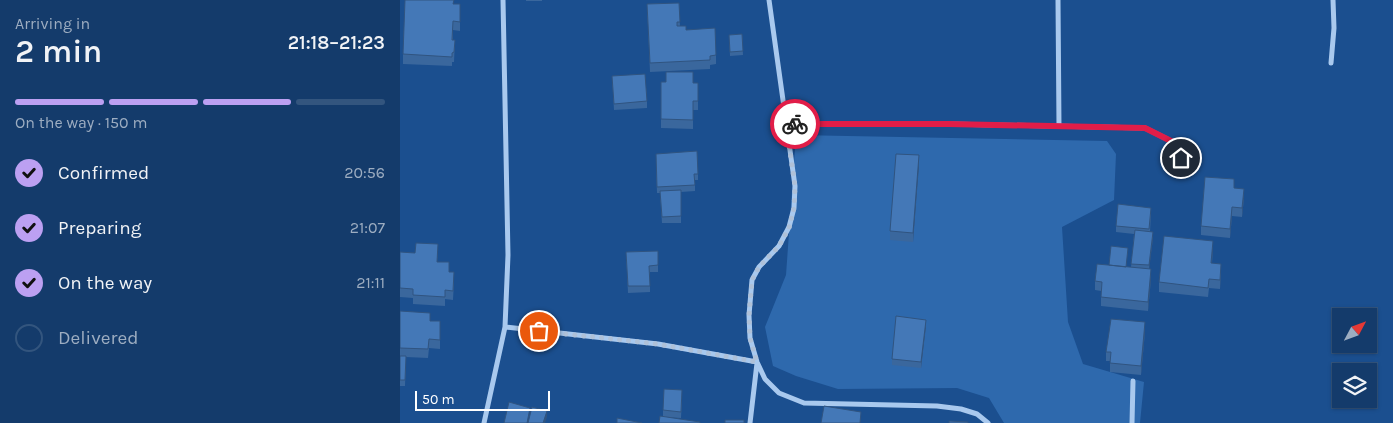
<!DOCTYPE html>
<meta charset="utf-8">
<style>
:root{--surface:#143b6b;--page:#214673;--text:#f1f3f6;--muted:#9dadc1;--line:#33557e;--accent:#bca0f2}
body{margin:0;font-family:Karla,sans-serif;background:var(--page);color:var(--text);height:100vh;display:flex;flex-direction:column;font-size:19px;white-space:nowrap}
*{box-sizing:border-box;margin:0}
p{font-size:16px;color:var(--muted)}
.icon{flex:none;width:28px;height:28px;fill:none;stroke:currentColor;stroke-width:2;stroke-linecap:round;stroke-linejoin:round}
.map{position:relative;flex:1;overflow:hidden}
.side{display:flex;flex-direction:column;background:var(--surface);width:400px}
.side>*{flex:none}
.needle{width:32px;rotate:49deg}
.tools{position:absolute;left:932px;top:308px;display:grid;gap:10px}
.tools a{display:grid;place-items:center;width:45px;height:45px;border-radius:0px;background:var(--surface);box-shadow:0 1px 4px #0004,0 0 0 1px var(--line);font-size:25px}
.scale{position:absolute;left:15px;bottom:12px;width:135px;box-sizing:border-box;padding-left:5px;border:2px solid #fff;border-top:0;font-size:14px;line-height:18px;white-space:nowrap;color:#fff;-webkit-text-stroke:4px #1b4f8f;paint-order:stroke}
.pin{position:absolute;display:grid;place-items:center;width:42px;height:42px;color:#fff;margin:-21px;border:2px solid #fff;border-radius:50%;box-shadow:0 1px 5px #0007}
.courier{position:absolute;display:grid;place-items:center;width:50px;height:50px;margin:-25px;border:4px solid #e11d48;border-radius:50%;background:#fff;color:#222;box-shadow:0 1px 6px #0007}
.head em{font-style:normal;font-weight:600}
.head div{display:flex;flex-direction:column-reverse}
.head{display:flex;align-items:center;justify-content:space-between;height:85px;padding:0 15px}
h1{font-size:32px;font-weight:600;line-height:38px}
.bar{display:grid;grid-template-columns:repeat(4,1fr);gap:8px 5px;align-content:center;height:60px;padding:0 15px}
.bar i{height:6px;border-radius:4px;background:var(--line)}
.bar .active{background:var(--accent)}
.bar p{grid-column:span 4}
ol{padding:0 15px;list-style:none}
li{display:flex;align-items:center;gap:15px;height:55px}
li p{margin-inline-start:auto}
li .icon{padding:5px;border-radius:50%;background:var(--accent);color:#111;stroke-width:4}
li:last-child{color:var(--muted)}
li i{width:28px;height:28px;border:2px solid var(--line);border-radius:50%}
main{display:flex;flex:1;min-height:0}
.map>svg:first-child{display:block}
</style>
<main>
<section class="side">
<div class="head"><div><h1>2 min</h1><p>Arriving in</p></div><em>21:18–21:23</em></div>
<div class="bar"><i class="active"></i><i class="active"></i><i class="active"></i><i></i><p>On the way · 150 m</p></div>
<ol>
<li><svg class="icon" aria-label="check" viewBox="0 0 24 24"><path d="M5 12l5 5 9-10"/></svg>Confirmed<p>20:56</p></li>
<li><svg class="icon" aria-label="check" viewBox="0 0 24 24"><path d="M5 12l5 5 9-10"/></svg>Preparing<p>21:07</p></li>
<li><svg class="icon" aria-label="check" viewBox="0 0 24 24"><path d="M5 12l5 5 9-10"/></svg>On the way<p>21:11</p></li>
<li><i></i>Delivered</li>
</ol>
</section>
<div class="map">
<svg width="993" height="423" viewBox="0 0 993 423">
<rect width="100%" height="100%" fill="#1b4f8f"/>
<path fill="#2e69ad" d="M396,135L707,141L716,154L714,200L662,227L668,322L683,364L744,382L740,423H604L589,398L557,388L438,389L396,376L373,366L365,327L386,275Z"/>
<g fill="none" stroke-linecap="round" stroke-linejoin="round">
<path stroke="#a9c9ee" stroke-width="5" d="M369,0L395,186L394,208L389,227L379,246L359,267L352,280L349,315L350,338L357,362L365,379L379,393L404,403L537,406L561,409L577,414L588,423
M658,0L659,126
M931,63L934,28L933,0
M386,124H549L745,128L779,145L783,171
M105,327L258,344L357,362
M84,423L105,327L108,255L103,0
M350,423L357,363
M732,423L733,381"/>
</g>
<path fill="#3a679d" d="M126,0H142V1H126Z
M279,3L280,26L316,55V64L310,65V69L250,72L247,4Z
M54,4H60V31L53,30V40H55L54,62H52V66L3,64V54Z
M342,34L343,55L330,56L329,35Z
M212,76L247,101V108L214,110Z
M261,82L298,83V110H293V129L261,128Z
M256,160L298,174V180H295V191L281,192V223H262L260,193H257Z
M519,165L513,242L490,240V231Z
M834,188L844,198L842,217L832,216L830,238L801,235V226Z
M751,214L750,232L753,238L749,269L751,279L748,311L701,306V291L695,290V281L727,267H731L734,234L716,232V226Z
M813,250L812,263L821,273L820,289L809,288L808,297L759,292V282Z
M258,251V272H250V292L228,293L226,252Z
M0,252L38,262L49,272L54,281L53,300L45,299V306L13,304V298L0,297Z
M0,311L40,331V349L29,348L28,358L6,357L5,386H0Z
M526,326L521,368L492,365V359Z
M745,332L741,375L710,372V361H706V352Z
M282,397L281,418L263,417V410Z"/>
<path fill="#305480" d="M519,155V165L513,242V233Z
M844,189V198L842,217V208Z
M832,207V216L830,238V229Z
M753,232V238L749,272V265Z
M813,241V250L811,272V263Z
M821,264V273L820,289V280Z
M751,269V279L748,311V302Z
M526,320V326L521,368V362Z
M745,322V332L741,375V366Z
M147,411V417L145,423H143Z"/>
<path fill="#4478b7" stroke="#305480" d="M5,0H54L53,4H60V22L53,21L52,40H55L54,52L52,53V57L3,54Z
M279,3L280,22H277V26H286V30L315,28L316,55L310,56V60L250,63L247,4Z
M342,34L343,51L330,52L329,35Z
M266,72H293V83H298V101H293V120L261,119V82H266Z
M245,74L247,101L214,104L212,76Z
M297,151L298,174H294L295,185L257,187L256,154Z
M496,154L519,155L513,233L490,231Z
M805,177L834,179V188L844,189L842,208L832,207L830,229L801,226Z
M281,190V216L262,217L260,191Z
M718,204L751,208L749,229L716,226Z
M735,230L753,232L749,265L731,264Z
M764,236L813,241L811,263L821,264L820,280L809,279L808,288L759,282Z
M16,243L38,244L37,262H49V272H54L53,291L45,290V297L13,295V289L0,288V252L15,253Z
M711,246L728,248L726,267L709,265Z
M258,251V265L249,266L250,286H228L226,252Z
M697,264L751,269L748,302L701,297L702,282L695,281Z
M0,311L30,313V321H40V340L29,339L28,349L0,348Z
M496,316L526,320L521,362L492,359Z
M711,319L745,322L741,366L710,363L711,352H706Z
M0,356H6L5,380H0Z
M264,389L282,390L281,412L263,410Z
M109,402L130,408L127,423H104Z
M424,406L461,412L460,423H421Z
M132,407L147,411L143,423H128Z
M260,416L300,422V423H259Z
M217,418L242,423H217Z
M325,420H344V423H325Z
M549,421L568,422V423H549Z"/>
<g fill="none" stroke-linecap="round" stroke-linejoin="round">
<path stroke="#afc1d8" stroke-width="5" stroke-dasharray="0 9" d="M139,331L258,344L357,362L350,338L349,315L352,280L359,267L379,246L389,228L394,208L395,186L386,124H395"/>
<path stroke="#e11d48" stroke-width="6" d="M395,124H549L745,128L779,145L781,158"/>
</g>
</svg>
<div class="tools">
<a><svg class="needle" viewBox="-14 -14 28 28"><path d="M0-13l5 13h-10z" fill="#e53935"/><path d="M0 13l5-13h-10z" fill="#9dadc1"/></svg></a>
<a><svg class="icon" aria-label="layers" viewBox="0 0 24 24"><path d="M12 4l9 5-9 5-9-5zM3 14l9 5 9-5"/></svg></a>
</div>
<div class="scale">50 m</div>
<div class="pin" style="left:139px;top:331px;background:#ea580c"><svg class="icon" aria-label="bag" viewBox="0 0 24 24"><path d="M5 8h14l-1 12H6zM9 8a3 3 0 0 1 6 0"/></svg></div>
<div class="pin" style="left:781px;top:158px;background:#1f2937"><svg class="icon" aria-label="home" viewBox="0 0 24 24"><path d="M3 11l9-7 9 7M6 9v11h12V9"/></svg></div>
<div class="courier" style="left:395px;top:124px"><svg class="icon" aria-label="bike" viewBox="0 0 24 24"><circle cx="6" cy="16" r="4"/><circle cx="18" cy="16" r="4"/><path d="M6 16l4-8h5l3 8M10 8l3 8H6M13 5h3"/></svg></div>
</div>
</main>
